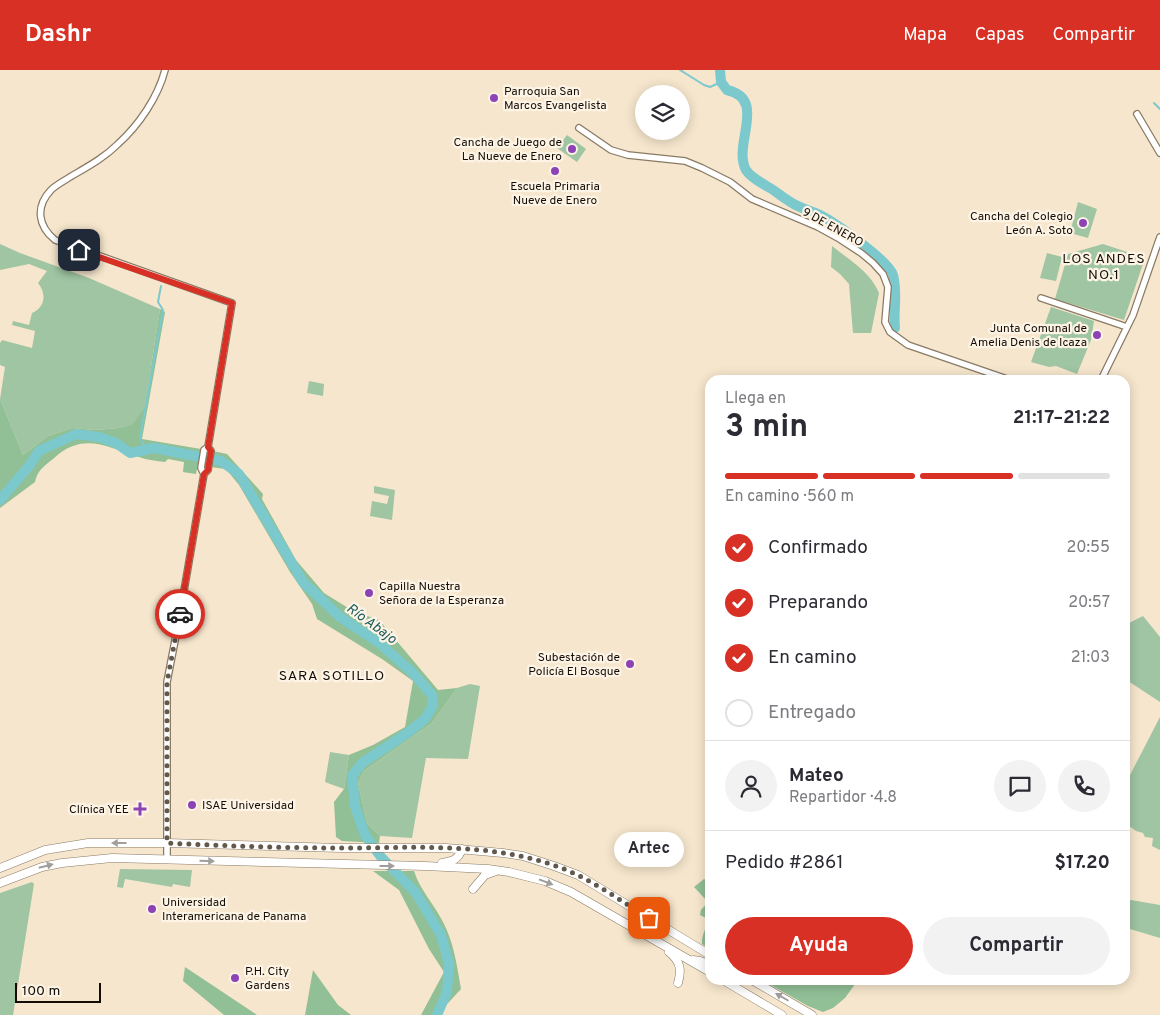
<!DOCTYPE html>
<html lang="es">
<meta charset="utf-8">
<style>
:root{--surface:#fff;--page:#f2f2f3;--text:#2b2b33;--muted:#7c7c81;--line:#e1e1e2;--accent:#d93025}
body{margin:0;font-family:Overpass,sans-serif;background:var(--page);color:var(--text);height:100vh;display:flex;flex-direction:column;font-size:19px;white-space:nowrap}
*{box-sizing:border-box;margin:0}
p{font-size:16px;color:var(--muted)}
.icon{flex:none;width:28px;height:28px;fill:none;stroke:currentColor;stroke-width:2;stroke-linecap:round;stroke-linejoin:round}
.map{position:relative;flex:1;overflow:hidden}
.drawer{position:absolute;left:705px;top:305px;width:425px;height:610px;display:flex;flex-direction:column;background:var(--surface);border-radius:15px;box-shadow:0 2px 12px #0003}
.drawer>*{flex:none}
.controls{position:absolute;left:635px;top:15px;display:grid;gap:10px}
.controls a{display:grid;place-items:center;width:55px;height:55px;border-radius:50%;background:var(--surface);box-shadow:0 2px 12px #0003;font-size:25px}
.scale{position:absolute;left:15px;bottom:12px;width:86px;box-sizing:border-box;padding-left:5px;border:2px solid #130d06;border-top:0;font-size:14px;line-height:18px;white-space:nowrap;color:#130d06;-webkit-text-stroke:4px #fef4e5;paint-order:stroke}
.pin{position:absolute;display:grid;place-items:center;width:42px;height:42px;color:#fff;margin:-21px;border-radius:10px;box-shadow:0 2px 8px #0006}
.courier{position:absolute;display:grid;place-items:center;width:50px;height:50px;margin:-25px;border:4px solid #d93025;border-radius:50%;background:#fff;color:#222;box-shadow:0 1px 6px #0007}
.bubble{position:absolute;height:35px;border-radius:18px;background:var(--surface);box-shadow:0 2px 12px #0003;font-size:16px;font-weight:700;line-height:35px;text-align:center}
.headline em{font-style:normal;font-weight:700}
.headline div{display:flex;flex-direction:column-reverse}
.headline{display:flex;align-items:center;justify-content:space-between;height:85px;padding:0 20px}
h1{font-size:32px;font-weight:700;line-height:38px}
.bar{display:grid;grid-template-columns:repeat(4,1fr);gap:8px 5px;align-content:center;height:60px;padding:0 20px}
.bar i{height:6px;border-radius:4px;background:var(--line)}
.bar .on{background:var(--accent)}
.bar p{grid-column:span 4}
.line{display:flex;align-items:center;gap:12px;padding:0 20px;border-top:1px solid var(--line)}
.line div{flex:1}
.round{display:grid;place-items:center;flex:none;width:52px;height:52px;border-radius:26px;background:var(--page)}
ol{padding:0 20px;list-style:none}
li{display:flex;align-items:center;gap:15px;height:55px}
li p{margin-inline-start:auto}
li .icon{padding:5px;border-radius:50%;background:var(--accent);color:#fff;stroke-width:4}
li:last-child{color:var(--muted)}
li i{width:28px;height:28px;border:2px solid var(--line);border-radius:50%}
.action{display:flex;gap:10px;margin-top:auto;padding:10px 20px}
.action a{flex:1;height:58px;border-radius:30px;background:var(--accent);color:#fff;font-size:20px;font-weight:700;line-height:58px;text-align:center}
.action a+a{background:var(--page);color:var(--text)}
header{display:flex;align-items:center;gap:30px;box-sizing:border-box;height:70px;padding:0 25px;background:var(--accent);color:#fff}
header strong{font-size:24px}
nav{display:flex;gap:28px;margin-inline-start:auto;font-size:18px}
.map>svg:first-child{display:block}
</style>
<header>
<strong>Dashr</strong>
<nav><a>Mapa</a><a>Capas</a><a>Compartir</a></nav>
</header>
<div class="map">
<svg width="1160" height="945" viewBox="0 0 1160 945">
<rect width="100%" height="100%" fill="#f6e6cd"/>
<path fill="#9fc5a3" d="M567,65L586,79L577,92L557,78Z
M1078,132L1097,139L1088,168L1070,163Z
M0,174L20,183L89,208L160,239L145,336L134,354L119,358L95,360L72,358L48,366L23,385L0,329L5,297L0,295V273L2,270L32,278L35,261L12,255L13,251L29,255L32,243C45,237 47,224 38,213L47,201L29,194L0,200Z
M1103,174L1145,188L1124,250L1055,229L1068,184Z
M832,176C849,190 870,201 879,223L871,263H853L849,214L840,204L831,197Z
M1047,183L1062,187L1056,211L1040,208Z
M1051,237L1094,251L1091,270L1077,304L1056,296L1049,297L1031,292Z
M309,311L324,314L323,326L307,323Z
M374,416L395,420L392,450L370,446L372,431L387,434L389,426L374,423Z
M1143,546L1160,567V632L1125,609V555Z
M470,614L480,616L468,689L426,688L412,768L380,766L367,753L358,713L364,701L432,653L457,618Z
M1160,647V780L1152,776L1153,768L1145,767L1143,763L1136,761L1125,753V707L1130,705Z
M330,682L349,685L344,719L325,712Z
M120,799L192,800L190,817L173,814L172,817L125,809L123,818L117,817Z
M32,812L34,814L13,945H0V823Z
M1125,829L1160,835V868L1130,859L1125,843Z"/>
<path fill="#91bf96" d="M160,239L165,242L142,369L201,379L196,404L183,402L184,392L168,389L165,392C157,391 147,390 139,387C106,377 83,361 53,389C44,396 37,401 35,412L0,438V329L23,385L48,366L72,358L95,360L119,358L133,354L145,336Z
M213,381L227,384L263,424L262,429L296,490L324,523L353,541L379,550L438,620L457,618L432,653L364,701L358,713L367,753L380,766L379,773L342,771L336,767L334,732L344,719L349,685L373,675L405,657L413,611L382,589L317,549L312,534L290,502L239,415L226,399L210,397Z
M373,801H414C420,820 434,834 443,852C454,873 457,896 461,919L437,945H421L444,902L429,879L399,820Z
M704,809L710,812V879L702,874C701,866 707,857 708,849L700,845L701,840L708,832L694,817Z
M185,897L257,945H224L183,911Z
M313,900L338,935L351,945H305Z
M762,910H858L845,928L833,938L823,942L808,936Z"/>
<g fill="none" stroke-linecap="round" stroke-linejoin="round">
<path stroke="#7cc9cd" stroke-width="2" d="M680,0L704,15L710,17L721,12
M1154,33L1160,39
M147,380L140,368L163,240L158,232L161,216"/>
<path stroke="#7cc9cd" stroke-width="10" d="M720,0L721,12L727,20C768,29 732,75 746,100C751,108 762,113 770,118C777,122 782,127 789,131C798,138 810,140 820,145C834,152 889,191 893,205C898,223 893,241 895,258
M0,430L29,396L39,381L76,364L99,367L116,373L130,383L154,378L221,391L239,404L303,512L340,547L379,573L413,603L432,625L433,635L425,649L406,664L362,693L352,706L355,736L365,765L381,787L416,823L441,865L449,894L447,922L437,945"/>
<defs>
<path id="tertiary" d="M165,0C158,27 139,55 118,74C104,88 87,97 70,107C64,111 56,115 51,120C35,137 38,156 55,170L232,233L208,377L204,380L201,398L204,404
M1137,44L1160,83
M579,58L611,80L628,85L685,91L702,98L730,112L752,129L818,157L838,168L861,183L873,193L883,204L888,217L885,252L890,262L908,275L1010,310
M1041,228L1127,257
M1101,310L1133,245L1160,167
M167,790V612L179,550L204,404L208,400L211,381L208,377"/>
<path id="primary" d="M442,793C453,791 458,790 462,779
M0,798L45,780L88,773H167L340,778H446L503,783L523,786L554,796L578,805L710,885
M0,813L42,797L62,793L112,788L425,796L488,799L509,802L545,811L571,822L710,902
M473,819L485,805L496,801
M669,882C680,891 682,899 678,913
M693,890L700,891L710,895
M723,910L782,945
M752,910L812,945"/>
</defs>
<use href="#tertiary" stroke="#897a64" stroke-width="8"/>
<use href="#primary" stroke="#897a64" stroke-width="9"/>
<use href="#tertiary" stroke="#fff" stroke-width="5.5"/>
<use href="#primary" stroke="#fff" stroke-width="8"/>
</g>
<defs><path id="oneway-solid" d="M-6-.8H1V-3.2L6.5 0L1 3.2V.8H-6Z" transform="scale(1.25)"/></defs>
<g fill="#a19e9b">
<use href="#oneway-solid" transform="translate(119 773) rotate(180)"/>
<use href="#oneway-solid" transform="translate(207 791) rotate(1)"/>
<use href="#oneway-solid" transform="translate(46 796) rotate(-14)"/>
<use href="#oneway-solid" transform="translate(387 796)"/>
<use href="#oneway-solid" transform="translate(546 812) rotate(21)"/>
<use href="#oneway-solid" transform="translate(782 927) rotate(-150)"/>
</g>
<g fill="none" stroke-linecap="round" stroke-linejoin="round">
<path stroke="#62594c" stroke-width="5" stroke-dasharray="0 9" d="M180,544L167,612V773C226,776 284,778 342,778C414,778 488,772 556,796C590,808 619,830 649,848"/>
<path stroke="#d93025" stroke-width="6" d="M79,180L232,233L208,377L211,381L208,400L204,404L180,544"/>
</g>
<g fill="#8d43b6" stroke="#fef4e5" stroke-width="2">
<circle cx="494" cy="28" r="5"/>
<circle cx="572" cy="79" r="5"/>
<circle cx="555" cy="101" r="5"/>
<circle cx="1083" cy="153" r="5"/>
<circle cx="1097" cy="265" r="5"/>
<circle cx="369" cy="523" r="5"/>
<circle cx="630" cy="594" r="5"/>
<circle cx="192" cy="735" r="5"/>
<path d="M137.5 731.5h5v5h5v5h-5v5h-5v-5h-5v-5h5z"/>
<circle cx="152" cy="839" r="5"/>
<circle cx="235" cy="908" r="5"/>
</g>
<g text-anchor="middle" stroke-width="4.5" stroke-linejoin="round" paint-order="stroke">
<g font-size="12" fill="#130d06" stroke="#fef4e5" text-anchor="start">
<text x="504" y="25">Parroquia San<tspan x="504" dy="14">Marcos Evangelista</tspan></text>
<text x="562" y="76" text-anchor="end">Cancha de Juego de<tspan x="562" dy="14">La Nueve de Enero</tspan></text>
<text x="555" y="120" text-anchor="middle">Escuela Primaria<tspan x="555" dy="14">Nueve de Enero</tspan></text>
<text x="1073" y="150" text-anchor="end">Cancha del Colegio<tspan x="1073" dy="14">León A. Soto</tspan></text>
<text x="1087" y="262" text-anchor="end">Junta Comunal de<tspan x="1087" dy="14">Amelia Denis de Icaza</tspan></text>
<text x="379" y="520">Capilla Nuestra<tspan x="379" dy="14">Señora de la Esperanza</tspan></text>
<text x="620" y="591" text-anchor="end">Subestación de<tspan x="620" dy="14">Policía El Bosque</tspan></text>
<text x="202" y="739">ISAE Universidad</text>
<text x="129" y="743" text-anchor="end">Clínica YEE</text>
<text x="162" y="836">Universidad<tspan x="162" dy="14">Interamericana de Panama</tspan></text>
<text x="245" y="905">P.H. City<tspan x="245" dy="14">Gardens</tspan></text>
</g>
<g font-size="12" fill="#130d06" stroke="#fef4e5">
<text transform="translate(833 157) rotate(29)" y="4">9 DE ENERO</text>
</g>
<g font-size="14" letter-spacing="1" fill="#130d06" stroke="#fef4e5">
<text x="1104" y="193">LOS ANDES<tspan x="1104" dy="16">NO.1</tspan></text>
<text x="332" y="610">SARA SOTILLO</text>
</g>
<g font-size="14" font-style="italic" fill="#18595d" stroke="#fef4e5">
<text transform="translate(372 553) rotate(36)" y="5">Río Abajo</text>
</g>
</g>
</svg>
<div class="controls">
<a><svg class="icon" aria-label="layers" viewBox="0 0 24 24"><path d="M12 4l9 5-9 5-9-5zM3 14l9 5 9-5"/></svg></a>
</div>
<div class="scale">100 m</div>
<div class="pin" style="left:649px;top:848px;background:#ea580c"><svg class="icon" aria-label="bag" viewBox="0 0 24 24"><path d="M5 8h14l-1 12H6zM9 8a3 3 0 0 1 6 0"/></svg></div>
<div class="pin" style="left:79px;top:180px;background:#1f2937"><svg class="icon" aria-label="home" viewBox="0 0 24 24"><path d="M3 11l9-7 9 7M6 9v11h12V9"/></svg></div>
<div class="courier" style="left:180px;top:544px"><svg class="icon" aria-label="car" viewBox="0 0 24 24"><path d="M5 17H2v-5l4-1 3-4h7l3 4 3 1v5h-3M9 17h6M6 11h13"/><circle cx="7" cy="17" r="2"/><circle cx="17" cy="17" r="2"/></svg></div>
<div class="bubble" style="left:614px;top:762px;width:70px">Artec</div>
<section class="drawer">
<div class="headline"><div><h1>3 min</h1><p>Llega en</p></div><em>21:17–21:22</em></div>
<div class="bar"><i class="on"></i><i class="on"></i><i class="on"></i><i></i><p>En camino · 560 m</p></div>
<ol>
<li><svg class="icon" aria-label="check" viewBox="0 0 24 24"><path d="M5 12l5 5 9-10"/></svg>Confirmado<p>20:55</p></li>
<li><svg class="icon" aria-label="check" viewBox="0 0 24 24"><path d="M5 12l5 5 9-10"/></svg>Preparando<p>20:57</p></li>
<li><svg class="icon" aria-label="check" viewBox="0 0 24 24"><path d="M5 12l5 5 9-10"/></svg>En camino<p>21:03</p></li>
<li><i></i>Entregado</li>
</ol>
<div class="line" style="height:90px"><a class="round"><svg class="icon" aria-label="person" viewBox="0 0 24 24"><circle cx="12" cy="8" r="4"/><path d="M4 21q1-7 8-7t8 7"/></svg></a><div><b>Mateo</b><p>Repartidor · 4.8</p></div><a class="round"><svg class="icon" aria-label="chat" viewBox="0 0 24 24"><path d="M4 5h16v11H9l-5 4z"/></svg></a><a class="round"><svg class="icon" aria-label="phone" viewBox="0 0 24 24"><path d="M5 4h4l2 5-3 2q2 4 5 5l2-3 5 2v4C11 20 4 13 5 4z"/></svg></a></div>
<div class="line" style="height:65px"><div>Pedido #2861</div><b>$17.20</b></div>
<div class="action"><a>Ayuda</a><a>Compartir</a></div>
</section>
</div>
